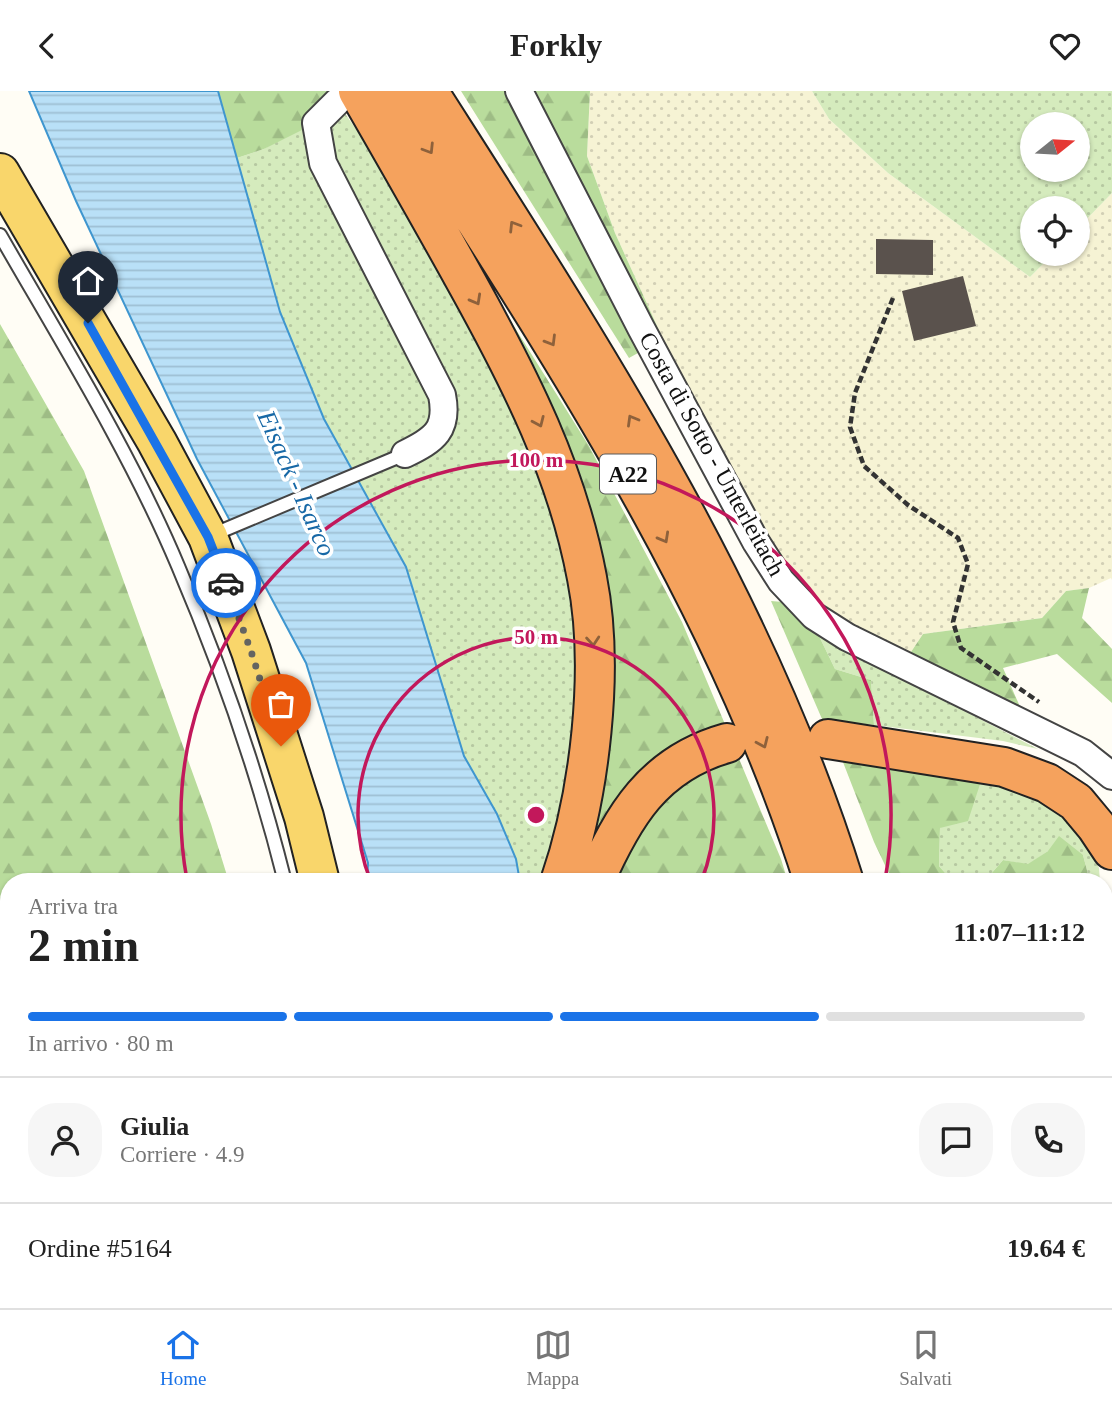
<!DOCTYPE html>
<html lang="it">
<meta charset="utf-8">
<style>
:root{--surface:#fff;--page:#f6f6f6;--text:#222;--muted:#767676;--line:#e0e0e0;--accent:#1a73e8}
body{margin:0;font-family:Georgia,serif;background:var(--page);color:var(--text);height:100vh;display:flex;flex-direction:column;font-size:26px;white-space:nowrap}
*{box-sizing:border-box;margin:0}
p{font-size:23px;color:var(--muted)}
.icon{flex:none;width:38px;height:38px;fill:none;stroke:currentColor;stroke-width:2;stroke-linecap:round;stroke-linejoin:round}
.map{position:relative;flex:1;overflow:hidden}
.side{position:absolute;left:0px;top:782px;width:1113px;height:436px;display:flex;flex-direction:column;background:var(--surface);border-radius:28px 28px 0 0;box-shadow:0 2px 5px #0004}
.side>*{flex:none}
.needle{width:46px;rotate:72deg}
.controls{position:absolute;left:1020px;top:21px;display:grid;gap:14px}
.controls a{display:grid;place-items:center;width:70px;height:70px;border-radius:50%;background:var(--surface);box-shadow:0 2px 5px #0004;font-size:35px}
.pin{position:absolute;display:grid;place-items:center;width:60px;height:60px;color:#fff;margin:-72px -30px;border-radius:50% 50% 50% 0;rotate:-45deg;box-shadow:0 0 7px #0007}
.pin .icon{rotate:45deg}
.courier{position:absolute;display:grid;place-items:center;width:70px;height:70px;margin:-35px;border:5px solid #1a73e8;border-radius:50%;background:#fff;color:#222;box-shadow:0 2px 9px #0007}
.summary em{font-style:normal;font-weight:600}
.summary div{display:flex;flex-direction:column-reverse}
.summary{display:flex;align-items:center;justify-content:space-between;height:119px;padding:0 28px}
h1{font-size:46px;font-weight:600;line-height:52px}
.bar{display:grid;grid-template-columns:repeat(4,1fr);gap:10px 7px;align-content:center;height:84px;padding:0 28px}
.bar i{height:9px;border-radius:5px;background:var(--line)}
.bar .active{background:var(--accent)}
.bar p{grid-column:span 4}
.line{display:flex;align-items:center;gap:18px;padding:0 28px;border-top:2px solid var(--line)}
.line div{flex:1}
.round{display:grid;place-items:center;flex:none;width:74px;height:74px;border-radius:28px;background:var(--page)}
header{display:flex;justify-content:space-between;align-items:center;height:91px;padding:0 28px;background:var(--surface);font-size:32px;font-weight:600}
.menu{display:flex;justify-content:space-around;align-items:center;height:98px;border-top:2px solid var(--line);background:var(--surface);font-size:19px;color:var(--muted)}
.menu a{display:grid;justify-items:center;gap:4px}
.menu .active{color:var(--accent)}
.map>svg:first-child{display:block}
</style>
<header><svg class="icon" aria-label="back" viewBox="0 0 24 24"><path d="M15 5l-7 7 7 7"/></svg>Forkly<svg class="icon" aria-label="heart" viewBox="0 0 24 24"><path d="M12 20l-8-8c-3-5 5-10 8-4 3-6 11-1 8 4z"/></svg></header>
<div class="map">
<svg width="1112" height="1217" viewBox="0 0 1112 1217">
<defs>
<pattern id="farmland-dots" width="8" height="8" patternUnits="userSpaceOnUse" patternTransform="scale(1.75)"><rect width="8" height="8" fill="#f6f3d4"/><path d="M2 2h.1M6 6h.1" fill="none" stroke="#d2cfb5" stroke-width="1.8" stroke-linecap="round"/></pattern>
<pattern id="grass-dots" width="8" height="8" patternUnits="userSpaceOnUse" patternTransform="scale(1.75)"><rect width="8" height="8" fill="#d5ebbd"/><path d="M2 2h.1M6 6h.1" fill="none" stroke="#b6c8a1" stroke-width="1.8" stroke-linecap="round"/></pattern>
<pattern id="forest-firs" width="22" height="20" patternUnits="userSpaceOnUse" patternTransform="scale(1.75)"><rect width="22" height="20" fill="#b9dc9c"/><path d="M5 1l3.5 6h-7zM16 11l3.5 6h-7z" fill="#9ebc85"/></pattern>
<pattern id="water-rules" width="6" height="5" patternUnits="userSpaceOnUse" patternTransform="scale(1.75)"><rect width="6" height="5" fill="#b9e0f7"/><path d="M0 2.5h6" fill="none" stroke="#9ebfd3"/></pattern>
</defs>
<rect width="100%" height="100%" fill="#fffdf5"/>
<path fill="url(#farmland-dots)" d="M590,0H812L829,28L888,82L1030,186L1053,163H1078V137L1112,102V489L1111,487L1089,497L1066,500L1042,527L923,543L909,564L855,536L807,506L768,453L733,387L663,248L615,142L587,65Z
M1104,978H1112V1209L1104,1203Z
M757,1209H829V1217H759Z"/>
<path fill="url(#grass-dots)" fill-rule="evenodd" d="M812,0H1112V102L1078,137V117H1032V163H1053L1030,186L888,82L829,28ZM1078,33V79H1032V33Z
M337,11L388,84L513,310L561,436L574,500L578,566L569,703L544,791H520L516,768L497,723L464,665L406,476L324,328L280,221L237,67L264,58Z
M819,545L1038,658L1003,650L874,634L871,589L835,578Z
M982,687L1020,697L1067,727L1087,750L1099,777L1100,791H1090L1083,764L1048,760L1028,774L1003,769L984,791H953L939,775L940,737Z"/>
<path fill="url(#forest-firs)" d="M218,0H331L316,32L264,58L237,67Z
M461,0H590L587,65L615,142L663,248L629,267Z
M495,205L589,355L682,531L727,638L578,791L607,591Z
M0,233L84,380L211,733L229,791H9V1209H307V1217H0Z
M1089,497L1082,527L1112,558V612L1057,563L1003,577L1021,618L909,564L923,543L1042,527L1066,500Z
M771,510L783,511L819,545L835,578L871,589L874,634L822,628Z
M737,663L781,768L788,791H611L624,763L666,702Z
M841,666L982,687L968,730L940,737L939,775L953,791H893L874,751Z
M1059,745L1083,764L1090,791H984L1003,769L1028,773L1048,760Z"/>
<path fill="url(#water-rules)" stroke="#3f96cf" stroke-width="2" d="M29,0H218L280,221L324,328L406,476L464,665L497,723L516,768L520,791H367L368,772L306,572L197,368L76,110Z
M552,1209H722L724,1217H557Z"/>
<path fill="#5a524d" d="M876,148L933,149V184L876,183Z
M963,185L976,235L914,250L902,200Z"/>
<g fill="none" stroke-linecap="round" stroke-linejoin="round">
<defs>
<path id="lane" d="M0,144C62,252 130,361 178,475C222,578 258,683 285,791
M212,444L405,363
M327,1217V1209"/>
<path id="street" d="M519,0L641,237L756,451L781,490L814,525L847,546L1083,662L1112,685
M337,11L316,32L323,72L442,304C449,339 434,349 405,363
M1104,924L1112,911
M1097,1209L1107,1217
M1026,1217L1027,1209"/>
<path id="primary" d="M0,82L157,351L208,446L251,560L304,726L320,791
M407,1209L409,1217"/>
<path id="highway" d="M358,0C395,64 432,129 468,194C520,288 567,380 587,487C605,578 590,704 560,791
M393,0C552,250 725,506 814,791
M428,0C588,251 755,504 844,791
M828,648L1004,676L1047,692L1076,711L1096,735L1112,759
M594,791C623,725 653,673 727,652
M1104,857L1112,841
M466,1209L469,1217
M506,1209L513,1217
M862,1209L864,1217
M907,1209L908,1217
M936,1209L937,1217
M966,1209V1217"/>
</defs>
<use href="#lane" stroke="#444" stroke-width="16"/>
<use href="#street" stroke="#444" stroke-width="30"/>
<use href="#primary" stroke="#222" stroke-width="42"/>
<use href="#highway" stroke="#222" stroke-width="42"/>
<path stroke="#333" stroke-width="4.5" stroke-dasharray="7 3.5" stroke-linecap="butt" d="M893,207L855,302L850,336L864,375L908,414L958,447L968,473L953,531L961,557L1039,611
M372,1209L373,1217"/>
<use href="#lane" stroke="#fff" stroke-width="12"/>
<use href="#street" stroke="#fff" stroke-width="26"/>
<use href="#primary" stroke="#f9d66b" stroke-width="38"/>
<use href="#highway" stroke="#f5a25d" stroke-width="38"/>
</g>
<defs><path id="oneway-chevron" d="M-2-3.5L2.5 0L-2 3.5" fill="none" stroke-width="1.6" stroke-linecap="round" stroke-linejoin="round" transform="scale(1.75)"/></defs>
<g stroke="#8e613b">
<use href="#oneway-chevron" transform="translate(429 58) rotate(58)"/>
<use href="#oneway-chevron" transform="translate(514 135) rotate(-122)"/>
<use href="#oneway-chevron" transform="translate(476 209) rotate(61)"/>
<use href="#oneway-chevron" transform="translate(551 250) rotate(59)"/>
<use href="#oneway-chevron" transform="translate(632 329) rotate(-120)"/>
<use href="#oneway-chevron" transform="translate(539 331) rotate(66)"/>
<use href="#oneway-chevron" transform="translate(664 447) rotate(61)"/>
<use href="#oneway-chevron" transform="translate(593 550) rotate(85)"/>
<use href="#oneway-chevron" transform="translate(763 652) rotate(66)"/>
</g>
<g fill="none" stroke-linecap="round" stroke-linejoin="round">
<path stroke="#646461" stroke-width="7" stroke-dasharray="0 12.6" d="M226,492L251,560L281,655"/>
<path stroke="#1a73e8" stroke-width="9" d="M88,232L208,446L226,492"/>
</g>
<g fill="none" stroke="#c2185b" stroke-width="3.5">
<path d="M371 791A178 178 0 1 1 701 791"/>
<path d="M187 789A355 355 0 1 1 885 789"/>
</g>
<g text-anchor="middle" stroke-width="7" stroke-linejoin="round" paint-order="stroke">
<rect fill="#fff" stroke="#585858" stroke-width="2" x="600" y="363.5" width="56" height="39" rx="5"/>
<g font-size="23" font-weight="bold" fill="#111">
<text x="628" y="391">A22</text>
</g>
<g font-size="24" fill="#111" stroke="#fff">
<text transform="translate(712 363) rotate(61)" y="8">Costa di Sotto - Unterleitach</text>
</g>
<g font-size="26" font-style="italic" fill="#1768a6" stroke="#fff">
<text transform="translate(297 392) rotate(66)" y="9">Eisack - Isarco</text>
</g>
</g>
<circle cx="536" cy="724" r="10" fill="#c2185b" stroke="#fff" stroke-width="3.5"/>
<g font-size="21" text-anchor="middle" font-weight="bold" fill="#c2185b" stroke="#fff" stroke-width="7" stroke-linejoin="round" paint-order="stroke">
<text x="536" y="376">100 m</text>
<text x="536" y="553">50 m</text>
</g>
</svg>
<div class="controls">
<a><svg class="needle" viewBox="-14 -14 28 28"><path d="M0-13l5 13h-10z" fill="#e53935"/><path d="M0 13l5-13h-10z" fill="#767676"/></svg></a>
<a><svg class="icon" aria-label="locate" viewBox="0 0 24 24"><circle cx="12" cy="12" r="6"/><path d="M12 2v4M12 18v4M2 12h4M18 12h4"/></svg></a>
</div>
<div class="pin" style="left:281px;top:655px;background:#ea580c"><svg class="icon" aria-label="bag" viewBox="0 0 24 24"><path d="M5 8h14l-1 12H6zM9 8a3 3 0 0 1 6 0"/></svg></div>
<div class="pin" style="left:88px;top:232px;background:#1f2937"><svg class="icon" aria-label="home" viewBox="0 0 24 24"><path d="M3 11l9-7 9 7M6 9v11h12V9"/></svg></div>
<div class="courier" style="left:226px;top:492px"><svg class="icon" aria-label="car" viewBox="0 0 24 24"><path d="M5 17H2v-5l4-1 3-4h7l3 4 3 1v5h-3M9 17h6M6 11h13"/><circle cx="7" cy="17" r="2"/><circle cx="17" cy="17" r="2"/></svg></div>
<section class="side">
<div class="summary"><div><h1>2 min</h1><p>Arriva tra</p></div><em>11:07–11:12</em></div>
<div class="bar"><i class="active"></i><i class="active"></i><i class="active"></i><i></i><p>In arrivo · 80 m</p></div>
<div class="line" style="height:126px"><a class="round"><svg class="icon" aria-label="person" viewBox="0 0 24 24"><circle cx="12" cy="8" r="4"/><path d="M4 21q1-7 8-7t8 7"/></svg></a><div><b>Giulia</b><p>Corriere · 4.9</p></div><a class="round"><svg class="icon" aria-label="chat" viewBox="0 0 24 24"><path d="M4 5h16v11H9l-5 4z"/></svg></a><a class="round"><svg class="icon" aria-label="phone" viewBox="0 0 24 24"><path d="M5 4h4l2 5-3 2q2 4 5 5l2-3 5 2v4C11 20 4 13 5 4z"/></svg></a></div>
<div class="line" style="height:91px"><div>Ordine #5164</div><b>19.64 €</b></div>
</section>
</div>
<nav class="menu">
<a class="active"><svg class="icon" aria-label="home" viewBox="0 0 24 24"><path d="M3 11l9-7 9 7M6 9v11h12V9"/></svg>Home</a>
<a><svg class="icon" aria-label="map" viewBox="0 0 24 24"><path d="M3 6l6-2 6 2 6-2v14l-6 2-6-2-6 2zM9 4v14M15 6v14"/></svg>Mappa</a>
<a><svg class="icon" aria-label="saved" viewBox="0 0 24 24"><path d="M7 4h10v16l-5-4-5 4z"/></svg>Salvati</a>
</nav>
